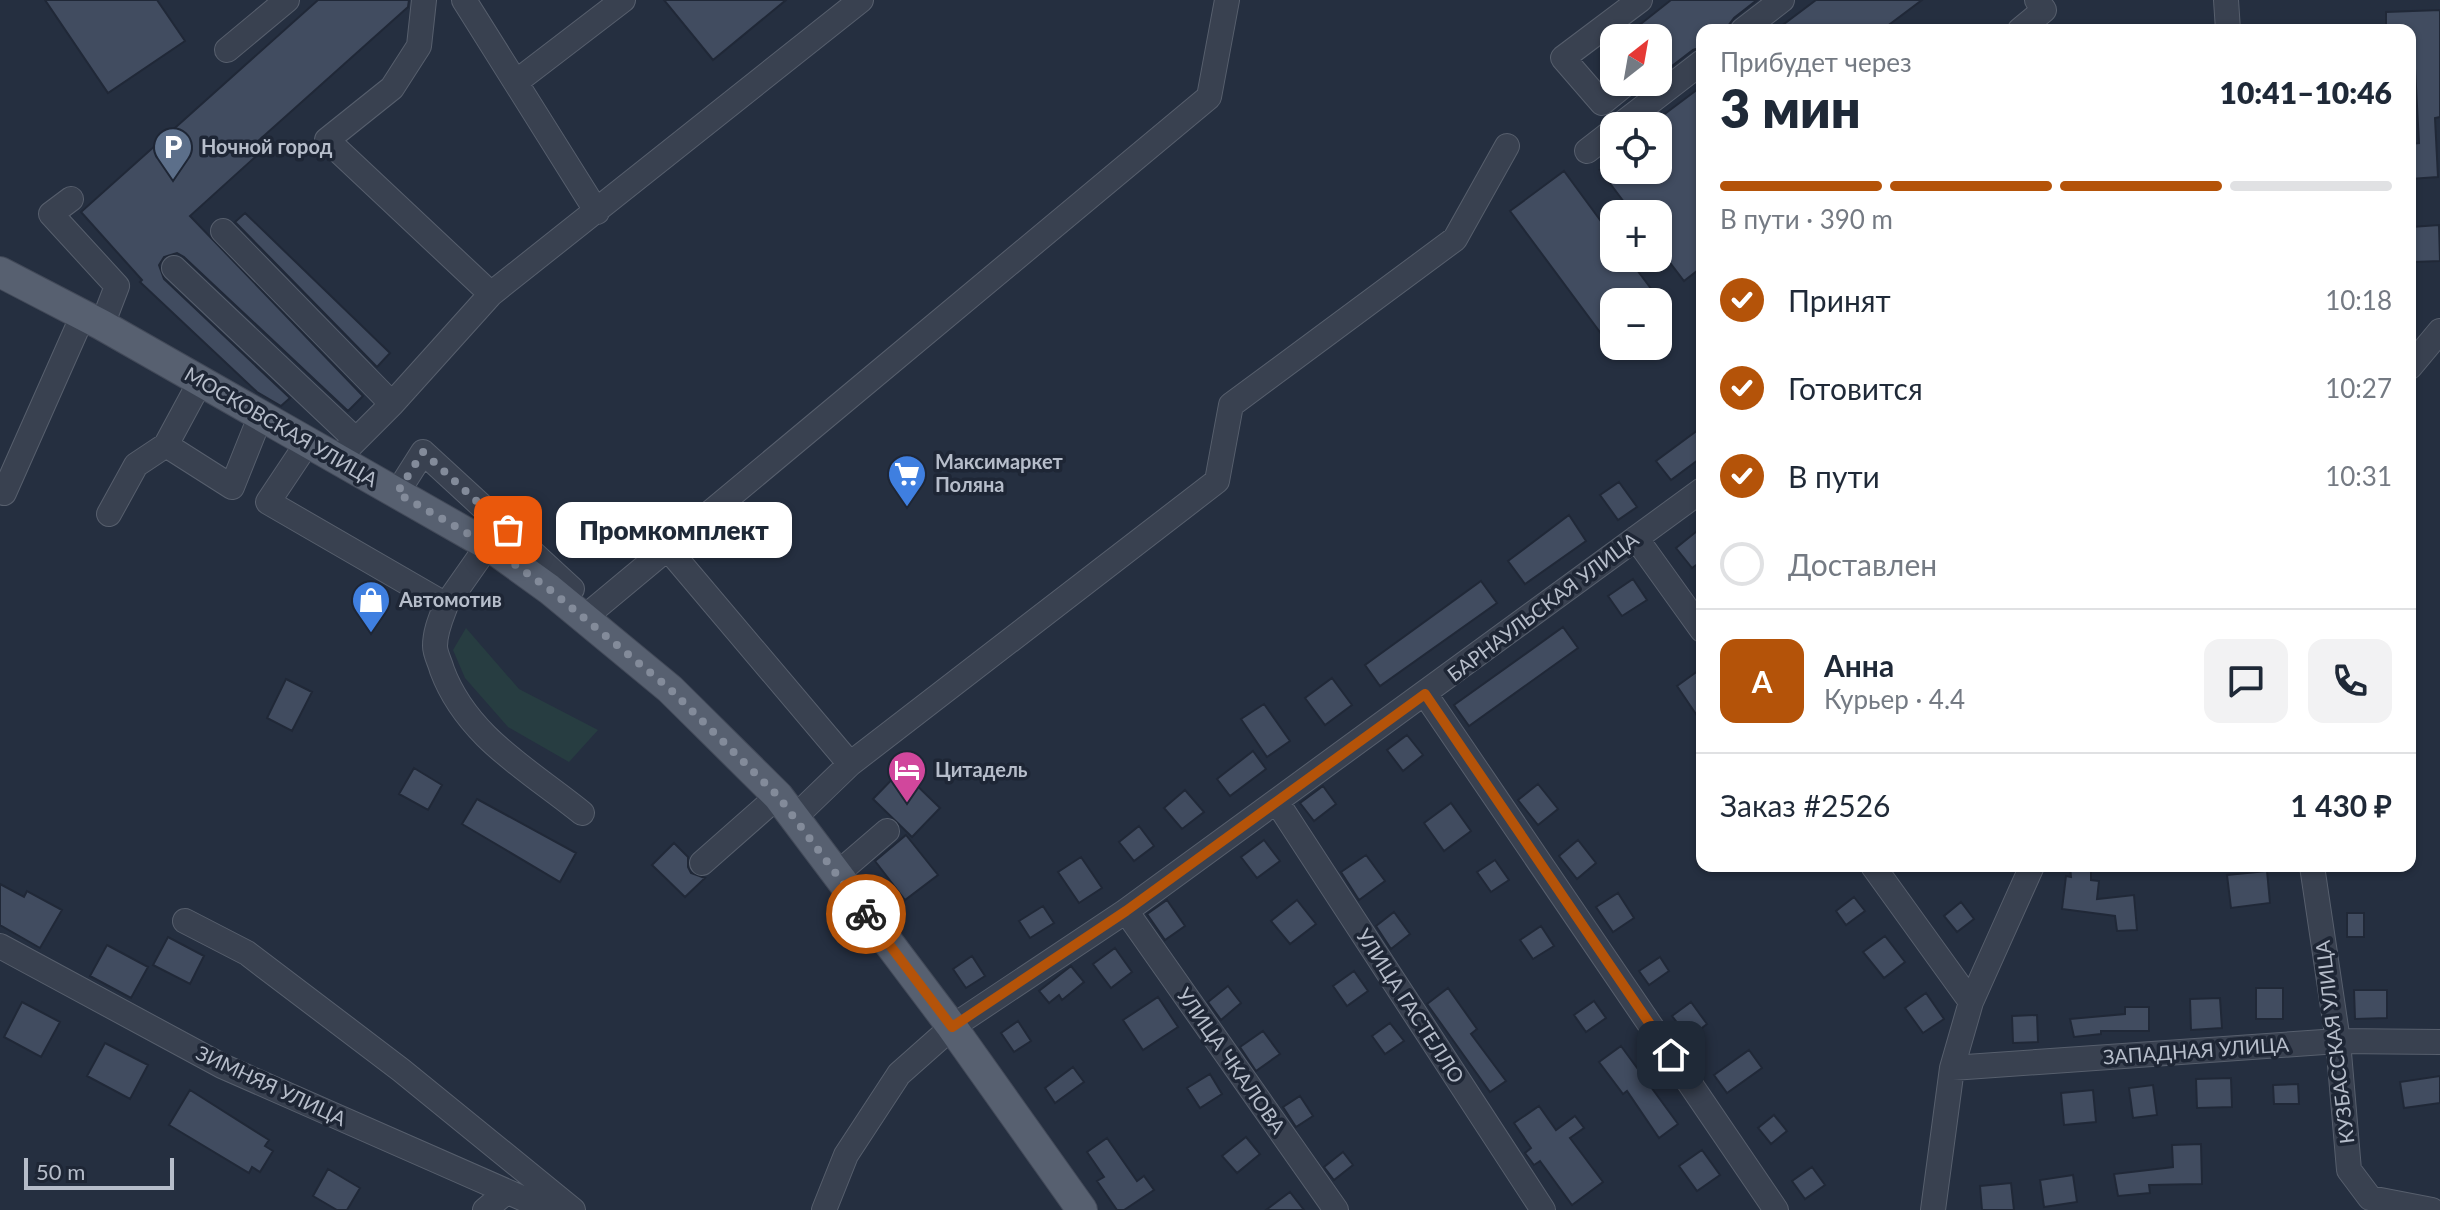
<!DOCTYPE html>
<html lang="ru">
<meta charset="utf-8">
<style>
:root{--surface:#fff;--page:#f2f2f3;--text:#1f2937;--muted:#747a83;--line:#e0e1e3;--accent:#b45309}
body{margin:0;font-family:Lato,sans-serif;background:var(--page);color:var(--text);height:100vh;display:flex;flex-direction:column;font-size:30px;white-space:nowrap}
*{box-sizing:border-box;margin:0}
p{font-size:26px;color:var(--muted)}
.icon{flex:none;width:44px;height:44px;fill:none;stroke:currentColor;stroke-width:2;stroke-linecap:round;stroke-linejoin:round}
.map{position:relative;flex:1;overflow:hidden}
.drawer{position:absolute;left:1696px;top:24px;width:720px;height:848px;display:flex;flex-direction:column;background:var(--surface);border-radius:16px;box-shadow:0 2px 6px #0004}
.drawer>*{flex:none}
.needle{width:52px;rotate:31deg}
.controls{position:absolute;left:1600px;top:24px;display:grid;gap:16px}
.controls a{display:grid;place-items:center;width:72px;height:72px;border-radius:16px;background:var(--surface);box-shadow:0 2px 6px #0004;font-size:40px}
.scale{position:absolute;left:24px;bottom:20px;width:150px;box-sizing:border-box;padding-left:8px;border:4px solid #b6bdca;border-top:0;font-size:22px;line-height:28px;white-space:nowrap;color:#b6bdca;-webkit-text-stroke:6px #1e2635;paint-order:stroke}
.pin{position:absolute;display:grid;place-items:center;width:68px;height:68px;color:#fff;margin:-34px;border-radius:16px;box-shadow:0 4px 12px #0006}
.courier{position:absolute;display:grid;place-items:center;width:80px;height:80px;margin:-40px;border:6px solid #b45309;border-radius:50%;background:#fff;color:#222;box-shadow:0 2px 10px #0007}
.bubble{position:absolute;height:56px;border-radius:16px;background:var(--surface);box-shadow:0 2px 6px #0004;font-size:26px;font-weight:800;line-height:56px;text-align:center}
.head em{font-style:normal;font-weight:800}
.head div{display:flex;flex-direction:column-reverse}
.head{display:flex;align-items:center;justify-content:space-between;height:136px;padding:0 24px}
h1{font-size:52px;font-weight:800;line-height:60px}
.bar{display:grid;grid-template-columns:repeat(4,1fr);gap:12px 8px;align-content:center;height:96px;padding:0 24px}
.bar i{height:10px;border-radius:6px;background:var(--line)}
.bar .selected{background:var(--accent)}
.bar p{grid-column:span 4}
.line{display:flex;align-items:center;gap:20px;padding:0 24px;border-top:2px solid var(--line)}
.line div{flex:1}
.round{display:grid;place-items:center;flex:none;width:84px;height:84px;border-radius:16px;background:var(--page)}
ol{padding:0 24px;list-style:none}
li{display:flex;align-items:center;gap:24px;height:88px}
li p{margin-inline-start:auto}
li .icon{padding:8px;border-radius:50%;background:var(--accent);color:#fff;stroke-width:4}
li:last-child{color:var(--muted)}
li i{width:44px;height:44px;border:4px solid var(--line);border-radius:50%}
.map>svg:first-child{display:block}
</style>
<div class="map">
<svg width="2440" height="1210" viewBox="0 0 2440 1210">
<rect width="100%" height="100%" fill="#252f40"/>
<path fill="#273d41" d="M466,628L519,689L598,730L569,762L508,727L465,678L453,650Z"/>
<path fill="#414c60" stroke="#202837" stroke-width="2" d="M45,0H157L185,41L108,93Z
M318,0H409L408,7L257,142L264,149L190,216L363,396L348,411L184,257L177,253L164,257L159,265L164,279L290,398L281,406L257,392L140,282L142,280L81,212Z
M664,0H786L713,60Z
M1671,0H1757L1734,18L1725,30H1702V47L1693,50L1668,69L1658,57V38H1623Z
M1816,0H1922L1882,30H1776Z
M2440,10V117L2435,118L2438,177L2410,179V144L2419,143L2414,50H2410V30H2386V12Z
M1702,86V267L1684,281L1658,247V214H1633L1600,170H1658V119Z
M1564,171L1614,239V258H1628L1661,302H1614V351L1510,211Z
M245,213L390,353L377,367L235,222Z
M2439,225L2440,261L2414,262L2411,227Z
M1702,427V457L1671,480L1656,461Z
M1619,482L1637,507L1618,520L1600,495Z
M1569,515L1586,541L1525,584L1508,561Z
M1702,527V561L1692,568L1676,548Z
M1633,579L1647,600L1622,616L1608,596Z
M1481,581L1497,603L1380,686L1365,665Z
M1563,627L1578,648L1469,726L1454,705Z
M1702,668V723L1677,686Z
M1332,678L1352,705L1325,725L1305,698Z
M286,679L312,692L292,731L267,718Z
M1264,704L1290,741L1267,757L1241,719Z
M1407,735L1423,755L1403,771L1387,750Z
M1253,751L1266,769L1230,796L1217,779Z
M414,768L442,785L428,810L399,794Z
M901,770L940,808L912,837L873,799Z
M1538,784L1558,809L1538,825L1518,800Z
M1323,786L1336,804L1314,821L1300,803Z
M1185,790L1204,812L1182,829L1164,808Z
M477,799L576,853L560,882L462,824Z
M1451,803L1471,831L1444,851L1424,823Z
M1139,826L1154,846L1134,861L1119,842Z
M906,835L938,875L905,900L875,861Z
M1264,840L1280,861L1257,878L1241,857Z
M1578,840L1596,863L1577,879L1559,856Z
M674,843L688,857V867L691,873L705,878L685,897L652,865Z
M1366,855L1385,881L1359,900L1341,872Z
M1081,857L1102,888L1079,903L1058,872Z
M1495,860L1509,880L1491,892L1477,872Z
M2070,866H2091V880L2099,881L2097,899L2134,895L2137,930L2117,931L2115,916L2062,909L2066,876L2071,877Z
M2267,871L2270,903L2231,908L2227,875Z
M0,884L24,897L27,891L62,910L40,948L0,925Z
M1618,893L1634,918L1613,932L1596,907Z
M1854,897L1865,911L1846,925L1836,911Z
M1167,900L1185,926L1165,940L1147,914Z
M1297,900L1316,924L1290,944L1271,921Z
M1961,902L1974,919L1957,932L1944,916Z
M1043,906L1054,923L1030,938L1019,921Z
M1394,912L1410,934L1391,949L1376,926Z
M2347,913H2364V937H2347Z
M1541,926L1554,946L1533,959L1520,940Z
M1885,936L1905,962L1884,978L1863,952Z
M168,937L204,956L190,984L153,965Z
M107,945L148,967L131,998L90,976Z
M1115,948L1132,972L1111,988L1093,964Z
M972,956L985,976L966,988L953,969Z
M1660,957L1669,971L1649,985L1639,971Z
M1071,966L1084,982L1062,1000L1059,995L1049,1003L1039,991Z
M1354,971L1368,991L1347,1006L1333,986Z
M1228,986L1241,1003L1221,1020L1208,1002Z
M1448,988L1477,1029L1471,1034L1506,1081L1490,1092L1427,1004Z
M2256,988H2283V1019H2256Z
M2354,990H2387V1018L2355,1019Z
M1926,993L1944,1019L1923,1033L1905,1008Z
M1158,997L1178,1027L1143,1050L1123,1020Z
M2220,998L2222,1028L2191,1030L2190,999Z
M1594,1001L1606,1018L1586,1032L1574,1015Z
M22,1002L60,1022L41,1057L4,1037Z
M1691,1002L1707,1024L1689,1038L1672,1016Z
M2125,1007H2149V1031H2101V1034L2074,1037L2070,1019L2125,1014Z
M2037,1015L2038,1042L2013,1043L2012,1016Z
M1018,1021L1031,1041L1014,1052L1001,1033Z
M1390,1023L1404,1041L1385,1054L1372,1036Z
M1263,1031L1280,1054L1256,1071L1240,1047Z
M105,1043L148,1065L130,1099L87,1076Z
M1621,1046L1678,1124L1659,1138L1627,1091L1623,1094L1599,1062Z
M1749,1050L1762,1068L1727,1093L1714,1075Z
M1073,1067L1084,1082L1055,1103L1045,1088Z
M1210,1074L1222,1094L1200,1108L1187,1088Z
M2440,1076V1103L2404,1108L2400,1082Z
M2231,1078L2232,1107L2197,1108L2196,1079Z
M2298,1084L2299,1104H2274L2273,1085Z
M2153,1085L2157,1115L2133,1118L2129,1088Z
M190,1090L269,1140L265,1146L273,1151L260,1172L252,1167L249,1173L169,1125Z
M2093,1090L2096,1122L2064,1125L2061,1093Z
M1300,1096L1313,1116L1296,1127L1283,1107Z
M1539,1106L1556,1130L1575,1116L1584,1128L1570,1138L1603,1182L1572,1205L1540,1161L1534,1165L1525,1153L1531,1148L1514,1123Z
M1774,1115L1787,1131L1771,1144L1758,1128Z
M1246,1137L1260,1154L1237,1173L1222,1156Z
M1107,1138L1137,1181L1144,1176L1154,1190L1124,1210H1117L1097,1181L1104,1177L1087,1152Z
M2201,1144L2202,1184L2149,1185L2150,1193L2118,1196L2114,1174L2173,1167L2172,1145Z
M1702,1150L1720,1175L1697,1191L1679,1166Z
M1343,1152L1353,1165L1334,1180L1324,1167Z
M1812,1167L1825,1185L1805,1199L1792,1181Z
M328,1169L360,1188L347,1210H337L313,1196Z
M2073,1175L2077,1202L2044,1207L2040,1180Z
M2011,1183L2014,1210H1982L1980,1186Z
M1290,1192L1304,1210H1266Z"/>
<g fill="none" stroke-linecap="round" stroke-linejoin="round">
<defs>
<path id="minor" d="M424,0L419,46L392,88L327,140L491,294
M464,0L597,212
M2226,0L2228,30
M1743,30L1782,0
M2020,30L2044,10L2037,0
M227,50L287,0
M516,82L623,0
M1628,82L1602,103L1563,58L1640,0
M1619,126L1702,62
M1587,151L1614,130
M71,199L51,214L117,286L102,325
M223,231L392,404
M174,268L356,440
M2410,367L2440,331
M308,442L268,502L446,605L488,545
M166,445L232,487L260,417
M337,459L392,404L491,294L861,0
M4,493L83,315
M397,493L423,452L572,589
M109,514L136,465L166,445L200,382
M1636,538L1702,630
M669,550L850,764
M446,605C441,618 435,631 435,646C435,654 440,662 442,670C467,737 529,770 582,813
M585,617L1209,97L1227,0
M1425,694L1776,1210
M1277,802L1543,1210
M794,818L850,764L1217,481L1231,405L1455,239L1507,146
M702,863L778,796
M1873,866L1971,1002
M2312,866L2338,1041L2349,1170L2370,1198
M837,874L887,831
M1126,911L1336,1210
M185,921L247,953L401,1070L573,1210
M0,946L222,1066L549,1210
M1952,1068L2338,1041L2440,1042
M2370,1198L2432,1210
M485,1210L506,1192
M824,1210L846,1155L899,1074L952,1027L1126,911L1702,490
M1933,1210L1952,1068L1971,1002L2032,866"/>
<path id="major" d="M0,272L102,325L488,545L549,589L670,689L778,796L952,1027L1082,1210"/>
</defs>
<use href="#minor" stroke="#575f6d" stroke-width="26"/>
<use href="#major" stroke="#434a59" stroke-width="32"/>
<use href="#minor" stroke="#394150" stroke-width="24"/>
<use href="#major" stroke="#576070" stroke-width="30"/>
</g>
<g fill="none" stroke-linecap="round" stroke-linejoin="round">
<path stroke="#838b9a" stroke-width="8" stroke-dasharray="0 14.4" d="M508,530L423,452L397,493L488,545L549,589L670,689L778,796L866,914"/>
<path stroke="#b45309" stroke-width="10" d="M866,914L952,1027L1126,911L1425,694L1671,1055"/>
</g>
<defs>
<symbol id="parking-pin" viewBox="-11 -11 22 30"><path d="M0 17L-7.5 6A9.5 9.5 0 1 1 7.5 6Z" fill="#5c6f8a" stroke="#1e2635"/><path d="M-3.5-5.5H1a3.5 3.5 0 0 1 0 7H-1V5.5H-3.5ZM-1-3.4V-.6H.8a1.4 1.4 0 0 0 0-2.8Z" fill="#fff"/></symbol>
<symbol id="supermarket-pin" viewBox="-11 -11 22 30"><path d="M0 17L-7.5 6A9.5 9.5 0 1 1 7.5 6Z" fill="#3f7fe0" stroke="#1e2635"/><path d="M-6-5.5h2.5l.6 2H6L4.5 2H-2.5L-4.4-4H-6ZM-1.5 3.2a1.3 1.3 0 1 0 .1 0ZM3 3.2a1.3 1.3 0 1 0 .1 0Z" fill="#fff"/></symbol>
<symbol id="shop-pin" viewBox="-11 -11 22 30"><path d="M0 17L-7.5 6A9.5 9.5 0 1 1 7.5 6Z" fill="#3f7fe0" stroke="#1e2635"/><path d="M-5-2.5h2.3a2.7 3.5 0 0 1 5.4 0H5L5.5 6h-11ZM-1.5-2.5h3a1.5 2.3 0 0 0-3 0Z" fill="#fff"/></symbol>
<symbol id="hotel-pin" viewBox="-11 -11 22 30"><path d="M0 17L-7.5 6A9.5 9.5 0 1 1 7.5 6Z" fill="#d1479c" stroke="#1e2635"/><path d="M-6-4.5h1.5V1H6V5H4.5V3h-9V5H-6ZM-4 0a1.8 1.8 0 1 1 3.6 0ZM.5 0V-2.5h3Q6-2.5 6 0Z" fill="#fff"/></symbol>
</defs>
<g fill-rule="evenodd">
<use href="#parking-pin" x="151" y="125" width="44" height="60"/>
<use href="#supermarket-pin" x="885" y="452" width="44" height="60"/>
<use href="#shop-pin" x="349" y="578" width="44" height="60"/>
<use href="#hotel-pin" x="885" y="748" width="44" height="60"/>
</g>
<g text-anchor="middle" stroke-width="7" stroke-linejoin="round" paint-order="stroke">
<g font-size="20" font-weight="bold" fill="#b6bdca" stroke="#1e2635" text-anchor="start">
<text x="201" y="154">Ночной город</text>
<text x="935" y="469">Максимаркет<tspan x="935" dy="23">Поляна</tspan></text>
<text x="399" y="607">Автомотив</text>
<text x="935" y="777">Цитадель</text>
</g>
<g font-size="20" fill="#b6bdca" stroke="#1e2635">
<text transform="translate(281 427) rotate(30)" y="7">МОСКОВСКАЯ УЛИЦА</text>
<text transform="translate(1543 607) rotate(-37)" y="7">БАРНАУЛЬСКАЯ УЛИЦА</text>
<text transform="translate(1410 1006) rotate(57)" y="7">УЛИЦА ГАСТЕЛЛО</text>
<text transform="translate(2335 1042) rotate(-97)" y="7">КУЗБАССКАЯ УЛИЦА</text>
<text transform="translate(2196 1051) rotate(-4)" y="7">ЗАПАДНАЯ УЛИЦА</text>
<text transform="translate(1231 1061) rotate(55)" y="7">УЛИЦА ЧКАЛОВА</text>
<text transform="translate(271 1086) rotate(25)" y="7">ЗИМНЯЯ УЛИЦА</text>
</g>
</g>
</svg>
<div class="controls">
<a><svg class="needle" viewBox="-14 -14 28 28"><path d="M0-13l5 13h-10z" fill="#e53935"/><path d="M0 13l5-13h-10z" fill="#747a83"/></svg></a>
<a><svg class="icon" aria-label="locate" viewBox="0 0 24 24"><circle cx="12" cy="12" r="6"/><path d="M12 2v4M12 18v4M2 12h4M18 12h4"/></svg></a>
<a>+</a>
<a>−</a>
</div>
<div class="scale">50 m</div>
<div class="pin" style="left:508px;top:530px;background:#ea580c"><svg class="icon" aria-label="bag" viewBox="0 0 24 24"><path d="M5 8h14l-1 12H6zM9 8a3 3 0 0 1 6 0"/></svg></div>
<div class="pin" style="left:1671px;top:1055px;background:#1f2937"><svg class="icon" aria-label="home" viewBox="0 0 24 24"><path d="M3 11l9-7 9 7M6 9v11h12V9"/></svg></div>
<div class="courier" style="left:866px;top:914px"><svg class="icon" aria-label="bike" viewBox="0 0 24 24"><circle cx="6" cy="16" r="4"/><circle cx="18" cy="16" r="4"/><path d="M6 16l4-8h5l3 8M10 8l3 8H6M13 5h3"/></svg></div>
<div class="bubble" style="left:556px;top:502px;width:236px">Промкомплект</div>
<section class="drawer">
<div class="head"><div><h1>3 мин</h1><p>Прибудет через</p></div><em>10:41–10:46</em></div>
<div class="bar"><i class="selected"></i><i class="selected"></i><i class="selected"></i><i></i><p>В пути · 390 m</p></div>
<ol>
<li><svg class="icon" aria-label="check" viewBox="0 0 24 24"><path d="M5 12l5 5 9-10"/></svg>Принят<p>10:18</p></li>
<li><svg class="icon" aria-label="check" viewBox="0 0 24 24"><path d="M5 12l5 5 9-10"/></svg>Готовится<p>10:27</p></li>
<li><svg class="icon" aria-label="check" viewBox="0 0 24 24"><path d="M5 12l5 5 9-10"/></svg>В пути<p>10:31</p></li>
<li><i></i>Доставлен</li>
</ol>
<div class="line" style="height:144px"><b class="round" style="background:var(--accent);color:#fff">А</b><div><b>Анна</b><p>Курьер · 4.4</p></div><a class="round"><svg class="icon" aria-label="chat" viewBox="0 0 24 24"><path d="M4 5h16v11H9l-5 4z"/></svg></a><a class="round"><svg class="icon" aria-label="phone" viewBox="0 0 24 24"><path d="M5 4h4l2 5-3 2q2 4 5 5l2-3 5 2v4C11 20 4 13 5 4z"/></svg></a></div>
<div class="line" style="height:104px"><div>Заказ #2526</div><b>1 430 ₽</b></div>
</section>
</div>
